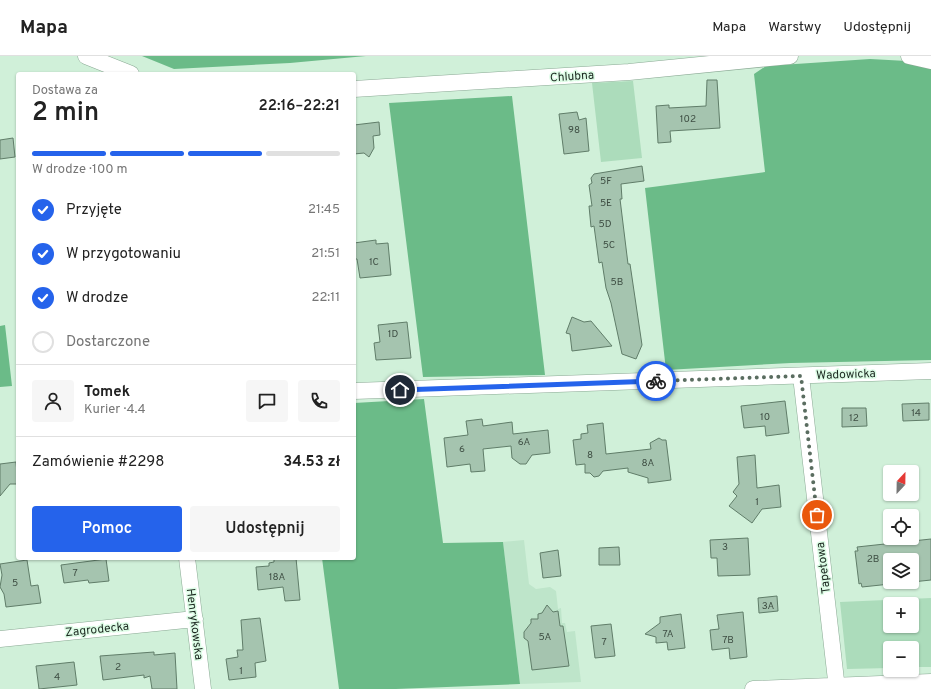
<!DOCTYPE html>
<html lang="pl">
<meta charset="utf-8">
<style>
:root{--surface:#fff;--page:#f6f6f6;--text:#222;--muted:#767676;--line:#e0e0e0;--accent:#2563eb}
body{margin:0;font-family:Overpass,sans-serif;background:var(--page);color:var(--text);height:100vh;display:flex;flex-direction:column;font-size:15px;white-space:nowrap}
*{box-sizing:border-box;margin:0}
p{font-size:13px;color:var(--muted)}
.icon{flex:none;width:22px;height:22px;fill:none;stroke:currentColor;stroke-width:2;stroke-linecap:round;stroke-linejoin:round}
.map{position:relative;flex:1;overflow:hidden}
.panel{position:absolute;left:16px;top:16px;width:340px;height:488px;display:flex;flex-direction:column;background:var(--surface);border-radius:4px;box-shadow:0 1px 3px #0004}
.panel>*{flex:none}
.needle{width:26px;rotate:22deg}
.tools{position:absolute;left:883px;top:409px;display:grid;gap:8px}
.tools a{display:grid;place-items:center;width:36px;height:36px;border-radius:4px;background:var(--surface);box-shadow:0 1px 3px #0004;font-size:20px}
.pin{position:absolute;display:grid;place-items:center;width:34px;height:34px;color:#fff;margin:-17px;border:2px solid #fff;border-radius:50%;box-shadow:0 1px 4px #0007}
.courier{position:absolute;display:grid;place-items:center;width:40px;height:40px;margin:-20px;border:3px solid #2563eb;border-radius:50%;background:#fff;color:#222;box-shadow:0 1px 5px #0007}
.headline em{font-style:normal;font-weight:600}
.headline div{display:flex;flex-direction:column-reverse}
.headline{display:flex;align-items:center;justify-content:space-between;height:68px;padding:0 16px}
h1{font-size:26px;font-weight:600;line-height:30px}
.bar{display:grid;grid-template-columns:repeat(4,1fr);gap:6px 4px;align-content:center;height:48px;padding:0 16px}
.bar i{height:5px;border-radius:3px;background:var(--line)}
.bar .active{background:var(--accent)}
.bar p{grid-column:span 4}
.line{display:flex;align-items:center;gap:10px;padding:0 16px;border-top:1px solid var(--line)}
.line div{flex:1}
.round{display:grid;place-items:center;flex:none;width:42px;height:42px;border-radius:4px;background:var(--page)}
ol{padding:0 16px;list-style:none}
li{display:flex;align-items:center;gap:12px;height:44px}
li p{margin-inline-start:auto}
li .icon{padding:4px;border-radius:50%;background:var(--accent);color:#fff;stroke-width:4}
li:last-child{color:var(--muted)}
li i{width:22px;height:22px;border:2px solid var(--line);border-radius:50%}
.button{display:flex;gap:8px;margin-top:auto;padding:8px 16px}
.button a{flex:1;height:46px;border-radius:4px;background:var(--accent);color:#fff;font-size:16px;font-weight:600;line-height:46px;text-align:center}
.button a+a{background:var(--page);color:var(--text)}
header{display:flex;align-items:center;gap:24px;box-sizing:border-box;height:56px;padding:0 20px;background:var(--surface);border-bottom:1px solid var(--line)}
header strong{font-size:19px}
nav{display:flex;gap:22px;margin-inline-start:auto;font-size:14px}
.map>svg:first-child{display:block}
</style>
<header>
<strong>Mapa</strong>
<nav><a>Mapa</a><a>Warstwy</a><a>Udostępnij</a></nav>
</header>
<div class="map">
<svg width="931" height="633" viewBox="0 0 931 633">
<rect width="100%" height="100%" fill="#d0f0d9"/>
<path fill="#bee5ca" d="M524,484L529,528L536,533L550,531L556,535L558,553L561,552L562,567H565L567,576L575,575L581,626L520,628L503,486Z"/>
<path fill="#acdcbb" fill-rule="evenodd" d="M633,25L642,102L601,106L592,27Z
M931,542V611H912V592H890V612L847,613L840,546ZM890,548H912V570H890Z"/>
<path fill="#6bbb88" d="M142,0H366L290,7L174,13Z
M870,3L907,5L931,11V304L791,307L666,314L645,132L765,116L754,18L766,10Z
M512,40L545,319L423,321L389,47Z
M5,269L12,330L0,331V270Z
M424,343L443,487L503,486L520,628L396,633H339L322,502H354V347Z"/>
<path fill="#a5c4af" stroke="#607d69" d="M707,24H717L720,72L670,75L671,86L658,87L656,50L669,49V52L706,50Z
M577,56L579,64L586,62L589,95L564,98L559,58Z
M379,66L380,79L373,80L374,92L369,101L364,97L354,98V69Z
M13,82L15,101L0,103V84Z
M642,110L644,125L621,128L622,143H620L628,208H630L642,289L636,303L622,298L611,247L606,232L602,206L599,207L594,170L591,171L589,150H592L589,129L592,127L591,122L594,118Z
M376,184V188L388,187L391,219L360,222L357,203H354V187Z
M572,261L584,266L591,265L612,290L572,295L570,278L566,277Z
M407,266L411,302L376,304L374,287L380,286L378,269Z
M785,345L789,377L766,380L765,370L744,372L741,350Z
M929,347V364L903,365L902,348Z
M842,352H866L867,370L842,371Z
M482,363L483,370L512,366L513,378L548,374L550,397L532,399L526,408H520L512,402L511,390L483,393L485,415L471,416L470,408L447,411L444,382L468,379L466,365Z
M603,367L606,398L651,393L650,387L659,382L662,384H666L671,424L648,427V422L628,416V412L603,415L599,420L594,421L590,417H585V408L576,409L573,384L581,383V378L588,377L587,369Z
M755,399L757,432L779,429L781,451L762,453L752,467L729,450L737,440L733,436L739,428L737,401Z
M16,406L18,428H10L0,440V408Z
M748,482L750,519L718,520L717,502H711L710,484Z
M931,483V524L912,526V504H890V526H909L862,531L861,527L859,528L855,495H858L857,491Z
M619,491L620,509H599V492Z
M558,494L561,520L543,522L540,497Z
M296,502L300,544L285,545L283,531L258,534L256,511L269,510V507L274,506V503Z
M106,503L109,525L89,527L88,524L64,527L61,509Z
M27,504L31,530L38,529L41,547L6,551L4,538L0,531L2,519L0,508Z
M777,540L778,555L759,557L758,542Z
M547,549L553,556L558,555L560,570H563L569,610L532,614L528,585L524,582V576L531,567V563H538V558L542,557Z
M743,556L747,601L730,603L729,592L712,594L710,574L719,573L717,559Z
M681,558L685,592L668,594L667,586L656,587V581L645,578L660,567V561Z
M260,562L266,605L255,607L256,621L229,624L226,603L238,601L237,594H243L241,564Z
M611,568L615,600L595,602L591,570Z
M154,596V599L175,597L177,633H152L150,620L144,622V619L103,624L100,600Z
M74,606L77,629L39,633L36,610Z"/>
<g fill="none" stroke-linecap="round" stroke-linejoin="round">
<defs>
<path id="minor" d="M86,0L131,18
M909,0L931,5
M354,33L629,16L790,0
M801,320L837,633
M354,335L931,315
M187,502L203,633
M0,583L195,563
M753,633L931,626"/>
</defs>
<use href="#minor" stroke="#8aa994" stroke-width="17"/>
<use href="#minor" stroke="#fff" stroke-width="16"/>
</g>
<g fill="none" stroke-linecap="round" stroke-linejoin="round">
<path stroke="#5a6d60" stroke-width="4" stroke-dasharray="0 7.2" d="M656,325L801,320L817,459"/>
<path stroke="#2563eb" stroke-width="5" d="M400,334L656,325"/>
</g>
<g text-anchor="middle" stroke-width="3" stroke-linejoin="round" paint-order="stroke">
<g font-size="10" fill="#3e4e43">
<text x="688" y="66">102</text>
<text x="574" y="77">98</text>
<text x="606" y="128">5F</text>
<text x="606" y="150">5E</text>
<text x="605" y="171">5D</text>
<text x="609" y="192">5C</text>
<text x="374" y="209">1C</text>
<text x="617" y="229">5B</text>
<text x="393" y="281">1D</text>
<text x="916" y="360">14</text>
<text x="765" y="364">10</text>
<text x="854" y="365">12</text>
<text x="524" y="389">6A</text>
<text x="462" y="396">6</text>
<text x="590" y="402">8</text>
<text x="648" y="410">8A</text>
<text x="757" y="449">1</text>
<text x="725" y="494">3</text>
<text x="873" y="506">2B</text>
<text x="75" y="520">7</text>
<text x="277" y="524">18A</text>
<text x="15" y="530">5</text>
<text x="768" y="553">3A</text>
<text x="668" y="581">7A</text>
<text x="545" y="584">5A</text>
<text x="728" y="587">7B</text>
<text x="604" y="589">7</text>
<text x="118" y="614">2</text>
<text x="241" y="618">1</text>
<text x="57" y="624">4</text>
</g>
<g font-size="12" fill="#1b271f" stroke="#ddfde6">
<text transform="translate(572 20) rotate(-4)" y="4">Chlubna</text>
<text transform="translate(846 318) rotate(-2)" y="4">Wadowicka</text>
<text transform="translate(823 512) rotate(-97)" y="4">Tapetowa</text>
<text transform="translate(195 568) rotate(83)" y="4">Henrykowska</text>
<text transform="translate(97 573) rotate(-6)" y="4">Zagrodecka</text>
</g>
</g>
</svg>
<div class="tools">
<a><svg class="needle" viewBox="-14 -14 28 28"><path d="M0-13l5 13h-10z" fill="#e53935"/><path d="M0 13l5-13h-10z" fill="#767676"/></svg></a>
<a><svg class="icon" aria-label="locate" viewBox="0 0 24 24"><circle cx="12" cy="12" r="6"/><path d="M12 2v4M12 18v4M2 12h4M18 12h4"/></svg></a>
<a><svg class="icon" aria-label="layers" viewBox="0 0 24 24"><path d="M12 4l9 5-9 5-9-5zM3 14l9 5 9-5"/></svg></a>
<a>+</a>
<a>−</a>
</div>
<div class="pin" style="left:817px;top:459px;background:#ea580c"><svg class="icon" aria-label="bag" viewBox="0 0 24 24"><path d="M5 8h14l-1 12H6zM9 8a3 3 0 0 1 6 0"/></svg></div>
<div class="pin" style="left:400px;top:334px;background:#1f2937"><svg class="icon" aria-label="home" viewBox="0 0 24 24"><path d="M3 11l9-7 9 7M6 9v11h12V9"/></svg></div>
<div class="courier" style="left:656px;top:325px"><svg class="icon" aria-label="bike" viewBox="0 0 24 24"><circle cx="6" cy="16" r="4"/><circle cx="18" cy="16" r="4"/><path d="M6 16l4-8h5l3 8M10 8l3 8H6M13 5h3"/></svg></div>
<section class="panel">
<div class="headline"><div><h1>2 min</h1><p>Dostawa za</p></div><em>22:16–22:21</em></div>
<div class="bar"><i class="active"></i><i class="active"></i><i class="active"></i><i></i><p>W drodze · 100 m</p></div>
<ol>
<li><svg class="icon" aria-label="check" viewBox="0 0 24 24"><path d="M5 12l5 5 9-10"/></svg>Przyjęte<p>21:45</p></li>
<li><svg class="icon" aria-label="check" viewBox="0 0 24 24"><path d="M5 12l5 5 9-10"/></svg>W przygotowaniu<p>21:51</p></li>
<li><svg class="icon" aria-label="check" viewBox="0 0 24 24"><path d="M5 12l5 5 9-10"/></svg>W drodze<p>22:11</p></li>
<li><i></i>Dostarczone</li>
</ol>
<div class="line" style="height:72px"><a class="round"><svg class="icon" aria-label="person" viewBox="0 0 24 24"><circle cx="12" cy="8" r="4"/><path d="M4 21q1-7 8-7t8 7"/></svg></a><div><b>Tomek</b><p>Kurier · 4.4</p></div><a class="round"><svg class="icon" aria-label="chat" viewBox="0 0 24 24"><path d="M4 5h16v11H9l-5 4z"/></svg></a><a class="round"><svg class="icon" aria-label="phone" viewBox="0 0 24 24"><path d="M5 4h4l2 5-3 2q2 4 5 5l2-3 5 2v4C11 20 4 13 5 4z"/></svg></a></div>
<div class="line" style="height:52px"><div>Zamówienie #2298</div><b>34.53 zł</b></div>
<div class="button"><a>Pomoc</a><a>Udostępnij</a></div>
</section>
</div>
